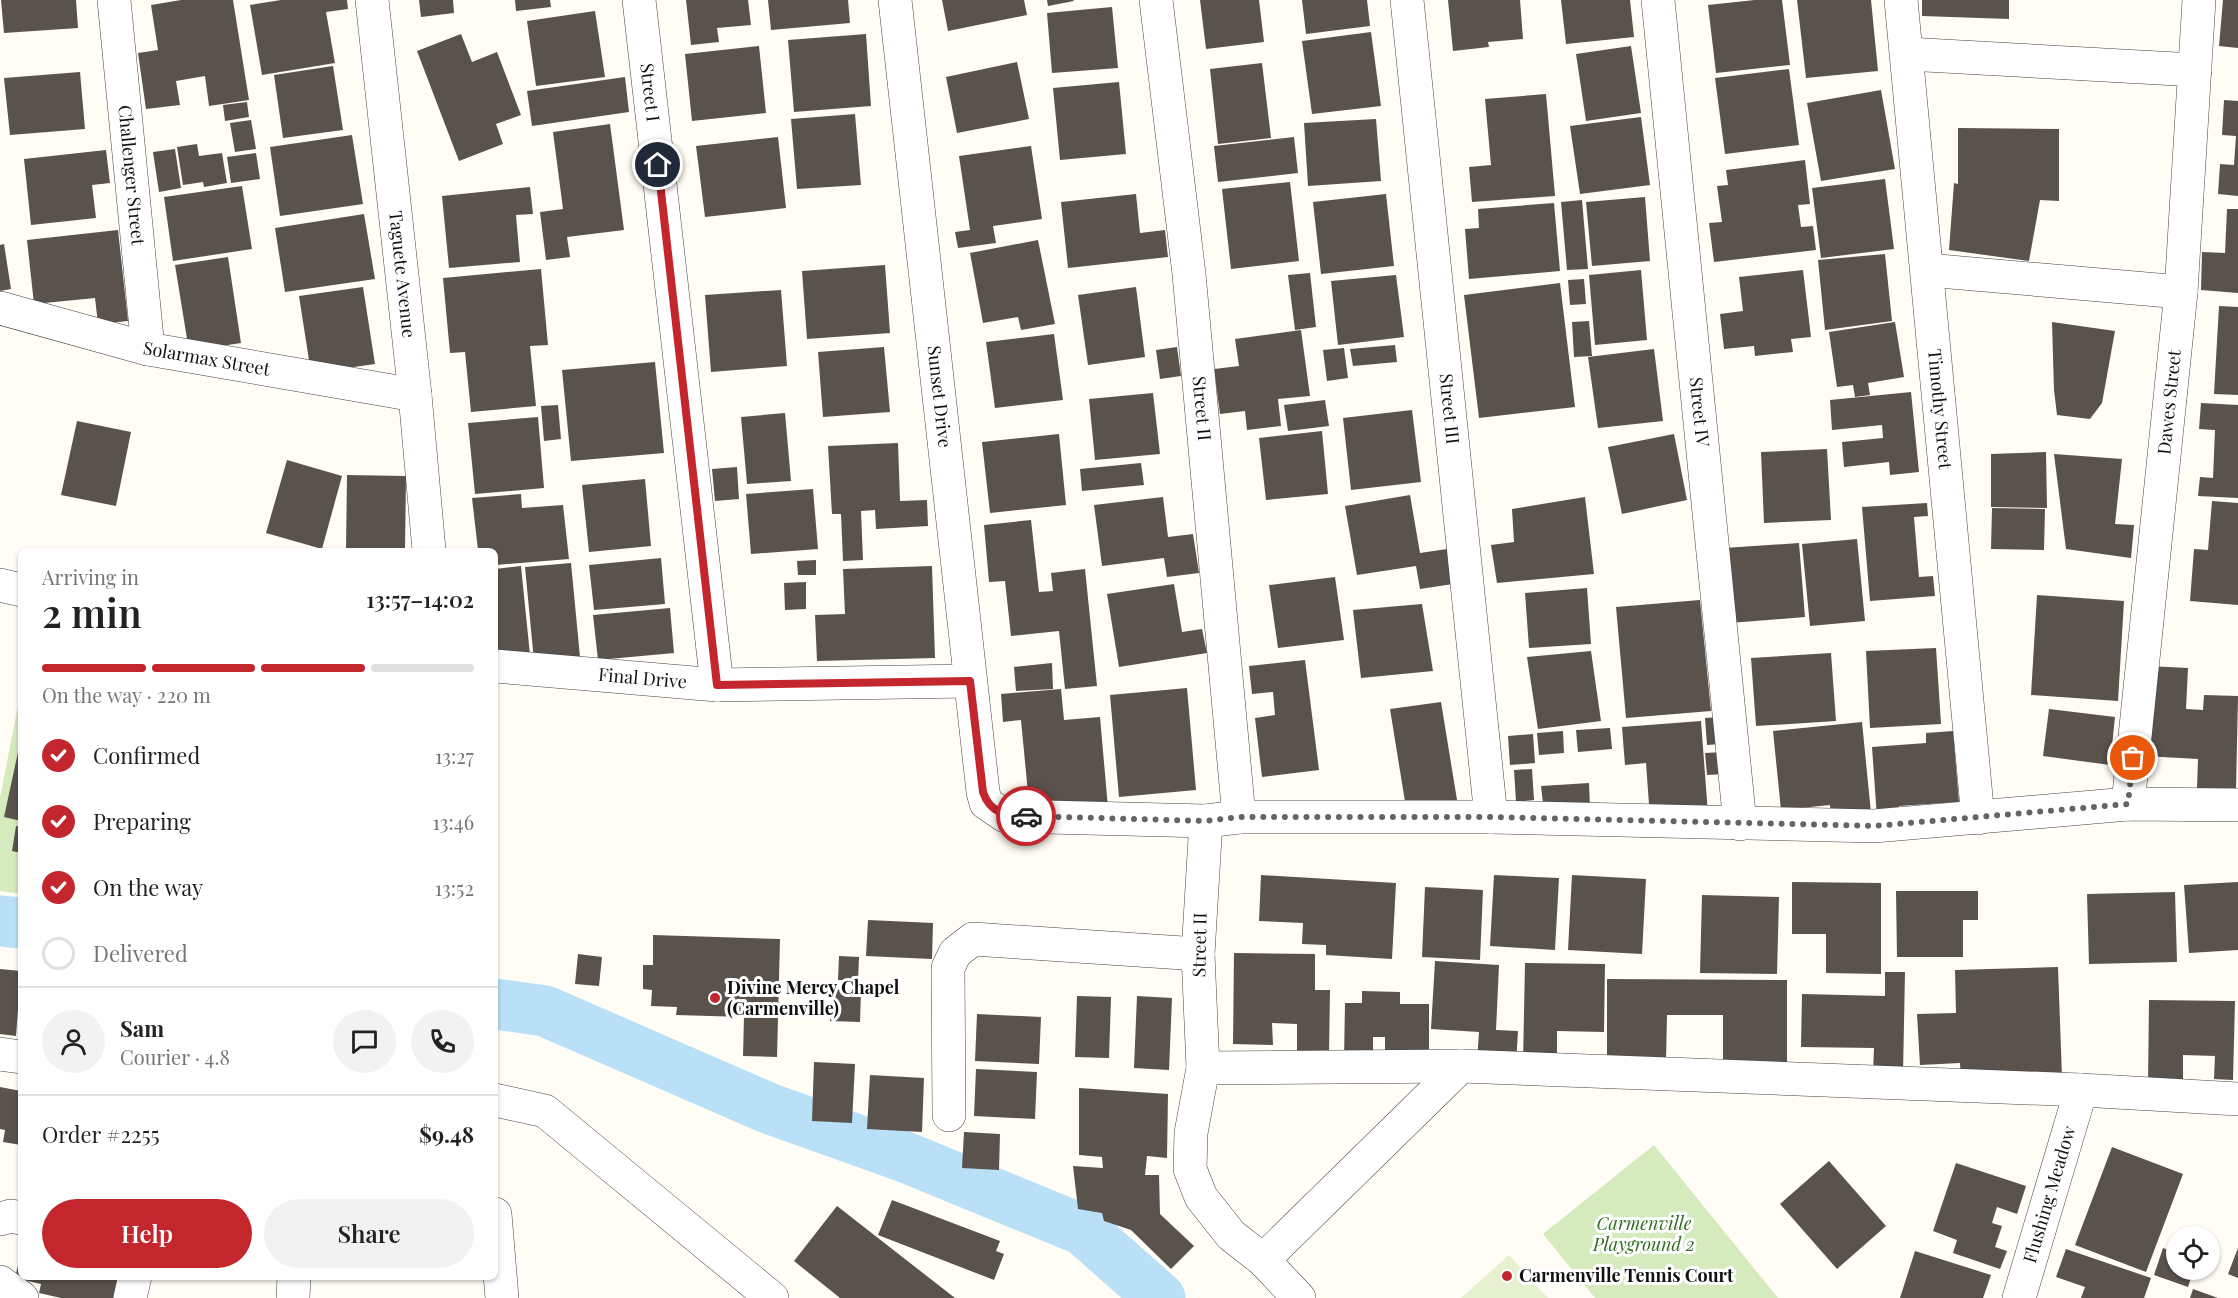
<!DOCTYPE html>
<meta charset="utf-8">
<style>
:root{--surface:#fff;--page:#f2f2f2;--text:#222;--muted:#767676;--line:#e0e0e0;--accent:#c4262e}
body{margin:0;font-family:"Playfair Display",serif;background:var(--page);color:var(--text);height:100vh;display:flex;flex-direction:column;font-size:22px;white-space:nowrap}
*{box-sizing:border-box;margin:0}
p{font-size:20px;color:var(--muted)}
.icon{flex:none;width:33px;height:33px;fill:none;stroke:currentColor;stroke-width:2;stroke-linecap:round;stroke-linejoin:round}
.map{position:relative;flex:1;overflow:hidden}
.details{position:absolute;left:18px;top:548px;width:480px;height:732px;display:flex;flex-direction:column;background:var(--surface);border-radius:9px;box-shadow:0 2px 4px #0004}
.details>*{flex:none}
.fabs{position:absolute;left:2166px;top:1226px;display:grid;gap:12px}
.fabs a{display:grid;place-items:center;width:54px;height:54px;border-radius:50%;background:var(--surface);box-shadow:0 2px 4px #0004;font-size:30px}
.pin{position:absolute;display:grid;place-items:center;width:51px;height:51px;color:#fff;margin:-26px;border:3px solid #fff;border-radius:50%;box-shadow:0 2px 6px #0007}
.courier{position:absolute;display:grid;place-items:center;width:60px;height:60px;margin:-30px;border:4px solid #c4262e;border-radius:50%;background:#fff;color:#222;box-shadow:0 2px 8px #0007}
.head em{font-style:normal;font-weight:600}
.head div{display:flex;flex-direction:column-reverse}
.head{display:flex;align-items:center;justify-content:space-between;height:102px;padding:0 24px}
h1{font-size:39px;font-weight:600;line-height:45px}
.bar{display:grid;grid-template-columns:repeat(4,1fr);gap:9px 6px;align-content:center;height:72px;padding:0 24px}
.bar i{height:8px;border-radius:4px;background:var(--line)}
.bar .selected{background:var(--accent)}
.bar p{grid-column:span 4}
.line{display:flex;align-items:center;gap:15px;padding:0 24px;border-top:2px solid var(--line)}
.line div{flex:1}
.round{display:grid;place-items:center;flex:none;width:63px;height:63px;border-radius:32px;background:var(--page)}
ol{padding:0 24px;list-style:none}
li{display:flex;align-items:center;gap:18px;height:66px}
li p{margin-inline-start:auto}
li .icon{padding:6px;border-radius:50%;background:var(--accent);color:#fff;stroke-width:4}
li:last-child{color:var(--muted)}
li i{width:33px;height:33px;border:3px solid var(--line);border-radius:50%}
.action{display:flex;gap:12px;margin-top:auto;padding:12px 24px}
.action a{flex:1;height:69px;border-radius:36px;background:var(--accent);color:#fff;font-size:24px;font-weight:600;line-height:69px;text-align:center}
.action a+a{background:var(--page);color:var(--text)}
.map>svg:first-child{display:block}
</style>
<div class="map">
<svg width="2238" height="1298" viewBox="0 0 2238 1298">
<rect width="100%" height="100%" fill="#fffdf5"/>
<path fill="#d5ebbd" d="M21,690V894L0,891V798Z
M1654,1145L1778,1298H1595L1543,1234Z"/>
<path fill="#e6f2cf" d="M1509,1255L1548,1298H1461Z"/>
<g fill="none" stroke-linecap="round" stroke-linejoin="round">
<path stroke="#b9e0f7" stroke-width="51" d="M0,921L21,923
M495,1004L545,1011L768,1108L905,1157L1083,1230L1160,1298"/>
</g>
<path fill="#5a524d" d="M1,0H76L78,28L4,33Z
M181,0H233L249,100L209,106L205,76L176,81L180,105L146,109L138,53L158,50L151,5Z
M281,0H347L348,9L326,12L335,63L262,75L250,5Z
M419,0H453L454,13L421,17Z
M515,0H550L551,7L516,11Z
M686,0H748L751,25L717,28L719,42L691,45Z
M768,0H848L850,23L771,30Z
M942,0H1024L1027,15L948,31Z
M1047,0H1073L1074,1L1048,6Z
M1200,0H1259L1264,42L1206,49Z
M1302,0H1367L1370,26L1306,34Z
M1448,0H1520L1523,39L1488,42L1489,47L1453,51Z
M1561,0H1630L1634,37L1566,44Z
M1755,0H1782L1790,65L1716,73L1708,5Z
M1797,0H1871L1878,71L1806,78Z
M1922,0H2009V19L1922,16Z
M2223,0H2238V48L2219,46Z
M1112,7L1118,68L1052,73L1047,13Z
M595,11L605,77L536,86L527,21Z
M1371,32L1381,106L1312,114L1302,41Z
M461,34L472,62L497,52L521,115L496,124L503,144L459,161L417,51Z
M866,34L871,106L794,112L788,40Z
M759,46L766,113L692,121L685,54Z
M1631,46L1641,113L1586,121L1576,54Z
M1017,62L1029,119L957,133L946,77Z
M1262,63L1271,138L1218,144L1210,69Z
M333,66L343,130L283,138L274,75Z
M1789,69L1799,145L1725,154L1715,78Z
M80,72L85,129L10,135L4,78Z
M625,77L629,112L532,126L527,91Z
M1119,82L1126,154L1060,160L1053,88Z
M1881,90L1895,169L1821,181L1807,103Z
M1546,94L1555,196L1472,202L1469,167L1491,165L1485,99Z
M2224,100L2238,101V196L2218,194L2220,164L2234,165L2236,136L2222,135Z
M247,102L249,117L225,121L223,105Z
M855,114L861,185L797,189L791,119Z
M1641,117L1650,185L1580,194L1570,126Z
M1376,119L1381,181L1308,186L1304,123Z
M251,120L256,149L235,152L230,123Z
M610,124L624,230L567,237L570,257L546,260L540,212L563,209L553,132Z
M1958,128L2059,129V201L2040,200L2029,261L1949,250L1954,183L1958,184Z
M352,135L363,204L280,216L270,147Z
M778,137L786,208L705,217L696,146Z
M1294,137L1298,173L1218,182L1214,146Z
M197,144L199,156L222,153L227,183L204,187L203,182L183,185L177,147Z
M1031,146L1042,219L993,226L996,243L958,248L955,232L970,230L959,156Z
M175,149L181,188L159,192L153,152Z
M106,150L110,183L92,185L96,218L31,225L24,159Z
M256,153L260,179L231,183L227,157Z
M1805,160L1810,204L1798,205L1801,227L1813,226L1816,250L1714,262L1709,223L1722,222L1717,186L1728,185L1726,170Z
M1885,179L1894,249L1821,258L1812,188Z
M1290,182L1299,261L1231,269L1222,189Z
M242,186L252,249L173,261L164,197Z
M530,187L533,214L516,215L520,262L449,268L442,196Z
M1136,194L1140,233L1165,230L1168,257L1068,268L1061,202Z
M1386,194L1394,266L1321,274L1313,202Z
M1645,197L1650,261L1592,266L1586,202Z
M1582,200L1588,269L1567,270L1561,202Z
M1554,203L1560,271L1469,279L1465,229L1479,228L1478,209Z
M2227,209H2238V293L2201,290L2202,252L2225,253Z
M364,214L375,279L285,292L275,228Z
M118,230L128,321L98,324L95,298L34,304L27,240Z
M1038,240L1055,324L1021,330L1018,317L983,323L970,253Z
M4,244L11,289L0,291V245Z
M1885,254L1892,321L1825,330L1818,260Z
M228,257L241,343L189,351L175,265Z
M885,265L890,333L807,339L802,271Z
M541,269L548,345L530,346L536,406L471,412L465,352L450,353L443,278Z
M1641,270L1647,340L1595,345L1589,275Z
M1803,270L1811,337L1791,339L1793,352L1755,356L1754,346L1724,349L1720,314L1743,311L1739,277Z
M1310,273L1316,327L1295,330L1288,275Z
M1396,275L1404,337L1338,345L1331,281Z
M1584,279L1586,304L1570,305L1568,280Z
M1560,283L1575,407L1479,418L1464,295Z
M363,287L375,364L311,373L299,296Z
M1136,287L1145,357L1088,365L1078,295Z
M781,290L787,366L711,372L705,295Z
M2219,306L2238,307V395L2214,394Z
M1589,321L1592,356L1574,357L1572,322Z
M1895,322L1904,377L1868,383L1870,395L1855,397L1853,385L1837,387L1829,332Z
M2052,322L2115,331L2102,403L2090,419L2057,415L2054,390Z
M1301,330L1310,396L1278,399L1281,426L1247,430L1245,411L1220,414L1214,369L1239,366L1235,339Z
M1054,334L1063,400L995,408L986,342Z
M1395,345L1397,362L1353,366L1350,349Z
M884,347L890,412L823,417L818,352Z
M1177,347L1181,376L1160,379L1156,350Z
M1344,348L1348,378L1327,381L1323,350Z
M1654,349L1663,421L1598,428L1588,357Z
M655,362L664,453L571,461L562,370Z
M1911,392L1919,472L1890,475L1889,462L1844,467L1842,442L1883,438L1882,425L1832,430L1830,400Z
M1153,393L1160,454L1095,460L1089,399Z
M1325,400L1329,426L1288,431L1284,405Z
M2201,403L2238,405V498L2198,496L2200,477L2213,478L2215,430L2199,429Z
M558,405L561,439L544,441L541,406Z
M1412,410L1421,482L1351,490L1343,418Z
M785,413L791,481L747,484L741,417Z
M538,417L544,488L475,494L468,423Z
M77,421L131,432L116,506L61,495Z
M1322,431L1328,494L1266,500L1259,438Z
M1059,434L1066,505L990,513L982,442Z
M1674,434L1687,500L1622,514L1608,447Z
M898,443L900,501L927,500L928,526L876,529L875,510L861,511L863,560L843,561L841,514H832L828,446Z
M1827,449L1831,520L1764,523L1761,452Z
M2046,452L2047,508L1991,507V454Z
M2054,454L2122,459L2115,524L2134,525L2131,558L2066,549Z
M287,460L342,476L322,549L266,533Z
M1141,463L1144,485L1082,491L1080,469Z
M737,467L739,499L715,501L712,469Z
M347,475L406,476L405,550H346Z
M645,479L651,546L589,552L582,485Z
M813,489L818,549L751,554L746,494Z
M521,494L522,508L563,505L569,559L495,565V550H478L472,498Z
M1410,495L1420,553L1447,549L1453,584L1420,589L1416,566L1357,575L1345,506Z
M1163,497L1168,537L1193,534L1199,573L1167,577L1164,558L1102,566L1094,505Z
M1585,497L1594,574L1497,583L1491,545L1514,542L1512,509Z
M2212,501L2238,503V605L2190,601L2194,549L2208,550Z
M1927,503L1928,516L1914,517L1919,577L1933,576L1935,596L1870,601L1862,507Z
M1992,508L2045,509L2044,550L1991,549Z
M1031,520L1039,592L1053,591L1051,573L1085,569L1097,686L1065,689L1059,631L1011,636L1005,581L989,582L984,525Z
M1857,539L1865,621L1810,626L1802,544Z
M1799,543L1805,617L1730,623L1724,548Z
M661,558L665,604L594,610L589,565Z
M816,560V575H798L797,561Z
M571,563L580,657L534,661L525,567Z
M521,566L530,655L495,659V569Z
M932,566L935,658L817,661L815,615L845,614L843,569Z
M1335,577L1344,640L1278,648L1269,585Z
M806,582V609L785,610L784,583Z
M1174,584L1182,632L1202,629L1207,653L1119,667L1107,594Z
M1587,588L1591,644L1529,648L1525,593Z
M2037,595L2124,601L2118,701L2031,695Z
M1700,600L1711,711L1626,718L1616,607Z
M1422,604L1433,671L1361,678L1353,610Z
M670,608L674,653L598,660L593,615Z
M1936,648L1941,724L1870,728L1866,651Z
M1591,651L1601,721L1538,729L1527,657Z
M1831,653L1836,721L1756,726L1751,658Z
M1305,660L1319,770L1262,777L1255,718L1275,715L1273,692L1252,694L1249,666Z
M1052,663L1053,689L1016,691L1014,667Z
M2148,666L2188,668L2186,709L2203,710L2204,695L2238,696L2236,790L2197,788L2198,759L2144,756Z
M1187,688L1196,790L1119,797L1110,695Z
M1061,689L1064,720L1100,717L1108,808L1030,814L1021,720L1003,722L1001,694Z
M1441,702L1458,806L1407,814L1390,709Z
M2049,709L2115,717L2110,765L2043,756Z
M1719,717L1721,744L1707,745L1705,718Z
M1701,721L1708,814L1650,818L1646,763L1625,765L1622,727Z
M1862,722L1871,813L1831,818L1830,805L1781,810L1773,731Z
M1610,728L1612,749L1578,752L1576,730Z
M1563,731L1564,753L1539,755L1537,733Z
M1953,731L1959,802L1899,806V817L1877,818L1872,747L1926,743V733Z
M1533,734L1535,763L1510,765L1508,736Z
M20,743H21V821L4,817Z
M1723,752L1724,774L1707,775L1705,753Z
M1532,769L1534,800L1516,802L1514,770Z
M1589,783L1590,808L1544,812L1541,786Z
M16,826L21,827V853L12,851Z
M1261,875L1396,883L1392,959L1326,955V945L1302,944L1303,923L1259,921Z
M1494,875L1559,878L1555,950L1490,946Z
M1572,875L1646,879L1642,954L1568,950Z
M1792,882L1881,883V974L1826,973V934H1792Z
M2238,882V950L2189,953L2184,885Z
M1425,887L1483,890L1480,960L1422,957Z
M1896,891H1978V920H1963V957H1897Z
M2175,892L2177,962L2089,964L2087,894Z
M1702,895L1779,897L1777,974L1700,973Z
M868,920L933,923L932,959L866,956Z
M653,935L780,939L777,1057L743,1056L744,1017L676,1015L677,1007L651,1006L652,990L643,989V965H653Z
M1234,953L1315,954V990H1330L1329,1053L1297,1052V1024L1272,1023L1273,1045L1233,1044Z
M578,954L602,957L599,986L575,984Z
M839,956L859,957L858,981L838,980Z
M1435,961L1499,965L1496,1030L1518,1031L1516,1064L1477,1062L1479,1032L1431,1029Z
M1525,963L1605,964L1604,1032L1557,1031V1064L1523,1063Z
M2058,967L2062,1077L1961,1080L1960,1063L1920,1065L1917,1014L1956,1013L1955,970Z
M0,969L21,971L16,1036L0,1034Z
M1885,972H1905L1903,1074L1873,1073L1874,1048L1801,1047L1802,994L1885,996Z
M1607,979L1787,980V1065H1723V1015H1667L1666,1062L1607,1061Z
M832,989L861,991L860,1022L830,1021Z
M1362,991L1400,992V1004H1429V1059H1385V1037H1373V1061H1344L1345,1003H1362Z
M1077,996L1111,997L1109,1058L1075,1057Z
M1137,996L1172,998L1169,1070L1134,1068Z
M2149,1000L2235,1001L2233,1080L2214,1079L2215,1056L2183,1055V1086L2148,1085Z
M977,1014L1041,1017L1039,1064L975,1061Z
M814,1062L855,1064L852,1123L812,1121Z
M976,1069L1037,1072L1035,1119L974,1116Z
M870,1075L924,1078L922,1132L867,1129Z
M0,1087L21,1091V1145L3,1142L5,1130L0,1129Z
M1079,1088L1168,1094L1167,1158L1147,1156L1145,1175H1159L1160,1214L1194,1246L1171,1269L1131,1230L1104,1221L1102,1213L1078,1209L1073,1166L1103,1168L1102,1157L1079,1155Z
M964,1132L1000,1134L999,1170L962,1168Z
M2112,1147L2183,1174L2146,1272L2075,1245Z
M1829,1161L1886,1226L1837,1269L1780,1204Z
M1956,1163L2026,1186L2017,1214L1997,1207L1992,1223L2002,1226L1995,1247L2007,1251L2000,1269L1953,1253L1957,1240L1933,1231Z
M892,1200L1000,1241L996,1251L1004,1254L994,1280L878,1235Z
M837,1206L955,1298H840L794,1261Z
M2163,1248L2176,1253V1269H2194L2188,1287L2154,1275Z
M2238,1248V1278L2228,1274Z
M2066,1249L2151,1278L2144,1298H2081L2085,1287L2056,1277Z
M1915,1251L1991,1275L1983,1298H1900Z
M21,1253V1276H120L115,1298H61L39,1293L41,1284L15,1278Z
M2193,1289L2218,1298H2190Z"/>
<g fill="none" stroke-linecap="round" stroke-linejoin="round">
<defs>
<g id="minor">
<path id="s1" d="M114,0L148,349"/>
<path id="s2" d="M372,0L415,395L429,550"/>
<path id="s3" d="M639,0L717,685"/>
<path id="s4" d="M895,0L983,792L986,803L1005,816L1206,821L1239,817H1491L1874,826L2128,804L2238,805"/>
<path id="s5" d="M1156,0L1189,274L1239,817"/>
<path id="s6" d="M1407,0L1491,817"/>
<path id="s7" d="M1658,0L1740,824"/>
<path id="s8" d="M1901,0L1978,818"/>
<path d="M1907,54L2195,70"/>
<path d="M1927,270L2181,292"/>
<path id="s9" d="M0,308L148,349L415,395"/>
<path d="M0,585L21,590"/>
<path id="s10" d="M495,666L717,685L970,681"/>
<path id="s11" d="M2128,804L2181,292L2199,0"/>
<path d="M1206,821L1198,954L1203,1068L1191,1133L1190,1169L1201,1197L1231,1235L1263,1260L1299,1298"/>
<path d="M0,1054L21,1057"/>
<path d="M1203,1068L1461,1066L2081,1090L2238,1099"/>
<path d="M495,1100L545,1111L772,1298"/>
<path d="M949,1115L948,968L955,953L973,939L1198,954"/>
<path d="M495,1214L502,1298"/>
<path d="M0,1219L11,1216L21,1218"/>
<path d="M1263,1260L1461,1066"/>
<path d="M0,1282L22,1298"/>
<path d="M130,1298L135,1276"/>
<path d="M293,1298L294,1276"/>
<path id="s12" d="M2019,1298L2081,1090"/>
</g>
</defs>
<use href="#minor" stroke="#444" stroke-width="34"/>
<use href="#minor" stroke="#fff" stroke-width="33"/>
</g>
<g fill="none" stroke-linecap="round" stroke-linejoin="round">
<path stroke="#646461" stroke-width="6" stroke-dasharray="0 10.8" d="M1026,816L1206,821L1239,817H1491L1874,826L2128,804L2133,758"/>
<path stroke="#c4262e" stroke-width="8" d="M658,165L717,685L970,681L983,792C990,813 1006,816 1026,816"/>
</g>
<g fill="#c4262e" stroke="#fff" stroke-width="2">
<circle cx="715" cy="998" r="6"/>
<circle cx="1507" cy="1276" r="6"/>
</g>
<g text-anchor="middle" stroke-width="6" stroke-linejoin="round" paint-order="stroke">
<g font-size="18" fill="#111" stroke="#fff">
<text dy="6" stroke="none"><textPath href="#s3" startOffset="93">Street I</textPath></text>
<text dy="6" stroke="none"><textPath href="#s1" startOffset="176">Challenger Street</textPath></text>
<text dy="6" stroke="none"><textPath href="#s2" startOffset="276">Taguete Avenue</textPath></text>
<text dy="6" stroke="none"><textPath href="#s9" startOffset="213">Solarmax Street</textPath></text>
<text dy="6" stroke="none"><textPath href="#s4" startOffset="399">Sunset Drive</textPath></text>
<text dy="6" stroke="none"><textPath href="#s11" startOffset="404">Dawes Street</textPath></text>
<text dy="6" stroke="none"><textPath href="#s5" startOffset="411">Street II</textPath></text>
<text dy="6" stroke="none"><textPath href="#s6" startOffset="411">Street III</textPath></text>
<text dy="6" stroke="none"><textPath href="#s8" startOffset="411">Timothy Street</textPath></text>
<text dy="6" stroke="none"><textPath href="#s7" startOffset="414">Street IV</textPath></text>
<text dy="6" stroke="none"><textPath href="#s10" startOffset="148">Final Drive</textPath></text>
<text transform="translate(1200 945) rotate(-89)" y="6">Street II</text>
<text dy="6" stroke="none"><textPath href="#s12" startOffset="108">Flushing Meadow</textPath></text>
</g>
<g font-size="18" font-weight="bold" fill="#111" stroke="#fff" text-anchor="start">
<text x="727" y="994">Divine Mercy Chapel<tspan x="727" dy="21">(Carmenville)</tspan></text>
<text x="1519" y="1282">Carmenville Tennis Court</text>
</g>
<g font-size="18" font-style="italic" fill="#2f6b1f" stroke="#fff">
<text x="1644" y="1230">Carmenville<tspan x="1644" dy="21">Playground 2</tspan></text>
</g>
</g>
</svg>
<div class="fabs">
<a><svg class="icon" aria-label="locate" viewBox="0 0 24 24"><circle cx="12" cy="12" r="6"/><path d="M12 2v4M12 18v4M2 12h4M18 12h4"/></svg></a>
</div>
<div class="pin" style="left:2133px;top:758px;background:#ea580c"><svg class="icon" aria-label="bag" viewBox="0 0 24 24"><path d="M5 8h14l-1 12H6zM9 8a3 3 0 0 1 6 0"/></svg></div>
<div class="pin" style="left:658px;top:165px;background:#1f2937"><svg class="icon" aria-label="home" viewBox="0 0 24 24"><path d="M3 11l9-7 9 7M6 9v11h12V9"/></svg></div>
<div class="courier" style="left:1026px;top:816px"><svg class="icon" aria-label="car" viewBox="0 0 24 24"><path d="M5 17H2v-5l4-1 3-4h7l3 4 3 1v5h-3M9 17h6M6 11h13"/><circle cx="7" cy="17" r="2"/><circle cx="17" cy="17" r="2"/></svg></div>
<section class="details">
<div class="head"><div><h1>2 min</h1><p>Arriving in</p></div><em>13:57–14:02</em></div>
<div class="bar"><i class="selected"></i><i class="selected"></i><i class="selected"></i><i></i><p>On the way · 220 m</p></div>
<ol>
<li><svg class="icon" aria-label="check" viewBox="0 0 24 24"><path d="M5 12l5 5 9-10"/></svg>Confirmed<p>13:27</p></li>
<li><svg class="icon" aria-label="check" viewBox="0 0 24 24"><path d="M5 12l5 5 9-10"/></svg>Preparing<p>13:46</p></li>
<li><svg class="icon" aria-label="check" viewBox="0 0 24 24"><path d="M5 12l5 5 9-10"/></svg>On the way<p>13:52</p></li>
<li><i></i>Delivered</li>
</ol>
<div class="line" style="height:108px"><a class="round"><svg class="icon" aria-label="person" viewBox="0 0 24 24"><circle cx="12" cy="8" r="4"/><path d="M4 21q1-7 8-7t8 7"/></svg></a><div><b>Sam</b><p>Courier · 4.8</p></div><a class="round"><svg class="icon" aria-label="chat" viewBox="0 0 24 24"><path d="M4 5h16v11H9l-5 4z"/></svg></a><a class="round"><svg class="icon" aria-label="phone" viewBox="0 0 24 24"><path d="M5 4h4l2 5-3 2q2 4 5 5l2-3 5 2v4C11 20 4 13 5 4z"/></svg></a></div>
<div class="line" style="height:78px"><div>Order #2255</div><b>$9.48</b></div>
<div class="action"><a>Help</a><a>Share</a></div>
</section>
</div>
